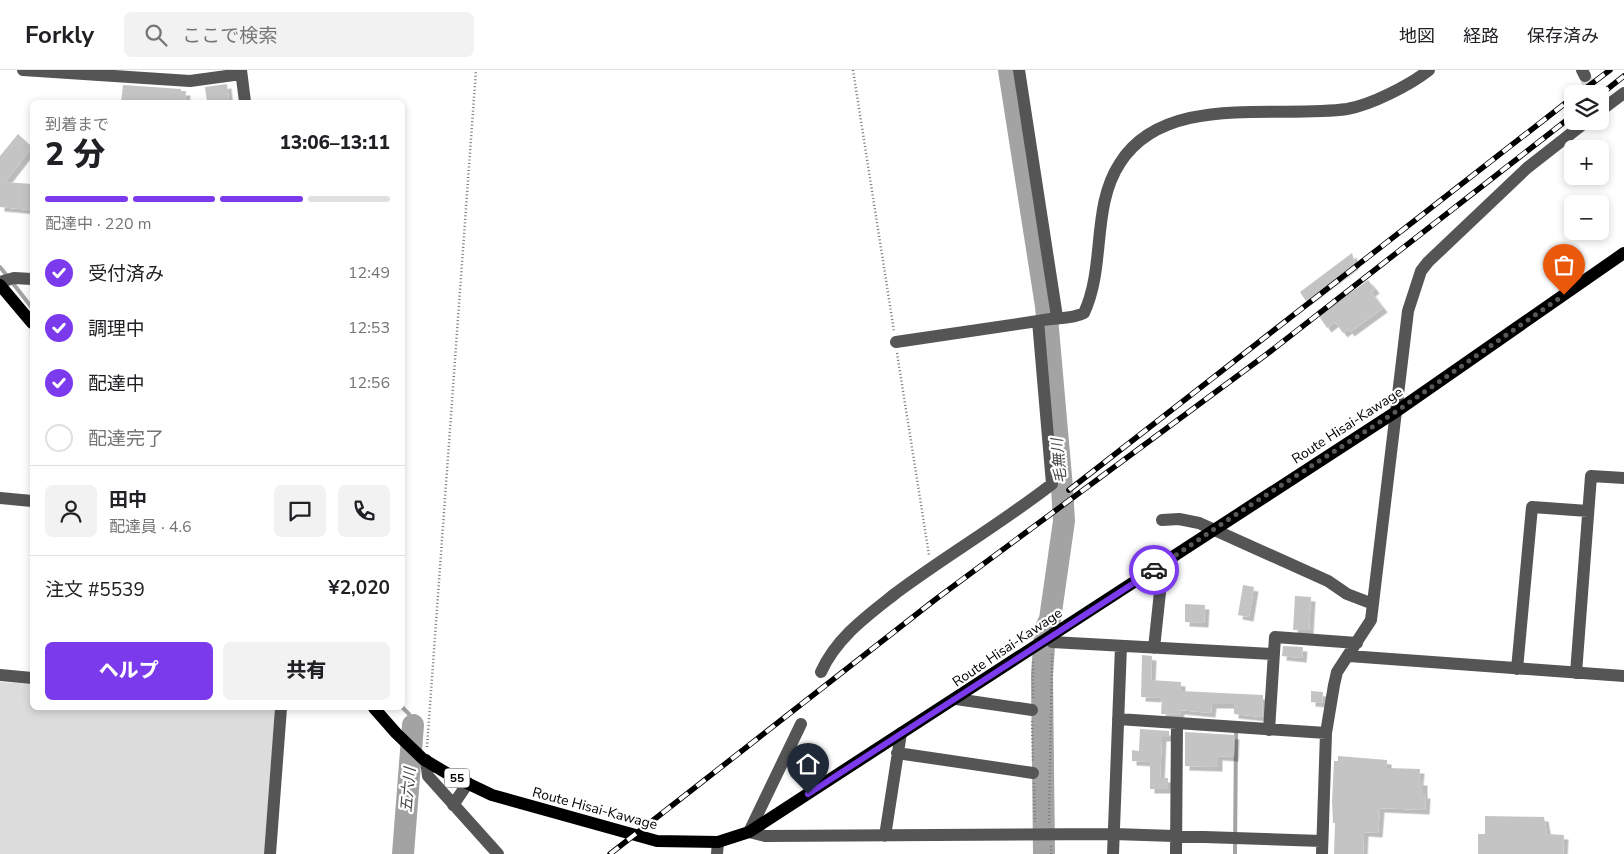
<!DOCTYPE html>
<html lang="ja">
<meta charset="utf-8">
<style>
:root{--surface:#fff;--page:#f2f2f2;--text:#202124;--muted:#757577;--line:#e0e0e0;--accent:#7c3aed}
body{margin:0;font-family:"Nunito Sans","Noto Sans JP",sans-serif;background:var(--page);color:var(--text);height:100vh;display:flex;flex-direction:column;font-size:19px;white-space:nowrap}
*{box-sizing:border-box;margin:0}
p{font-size:16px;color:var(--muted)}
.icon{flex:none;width:28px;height:28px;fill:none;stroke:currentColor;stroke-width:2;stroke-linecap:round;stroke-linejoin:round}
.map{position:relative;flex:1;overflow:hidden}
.drawer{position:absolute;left:30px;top:30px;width:375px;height:610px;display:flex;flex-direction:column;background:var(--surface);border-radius:8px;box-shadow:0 2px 8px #0003}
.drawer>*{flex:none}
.tools{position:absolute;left:1564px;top:15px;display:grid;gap:10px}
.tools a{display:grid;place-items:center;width:45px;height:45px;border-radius:8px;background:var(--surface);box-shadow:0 2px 8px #0003;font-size:25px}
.pin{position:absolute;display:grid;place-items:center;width:42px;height:42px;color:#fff;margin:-51px -21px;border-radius:50% 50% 50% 0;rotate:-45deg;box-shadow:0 0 5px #0007}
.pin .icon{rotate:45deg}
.courier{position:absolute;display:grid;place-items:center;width:50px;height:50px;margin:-25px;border:4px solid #7c3aed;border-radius:50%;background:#fff;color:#222;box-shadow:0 1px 6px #0007}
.overview em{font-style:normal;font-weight:800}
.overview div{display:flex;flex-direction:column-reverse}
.overview{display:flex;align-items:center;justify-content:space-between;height:85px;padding:0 15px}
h1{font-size:32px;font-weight:800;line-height:38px}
.bar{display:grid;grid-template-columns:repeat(4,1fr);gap:8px 5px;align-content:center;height:60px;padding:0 15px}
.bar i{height:6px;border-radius:4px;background:var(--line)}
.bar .active{background:var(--accent)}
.bar p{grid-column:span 4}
.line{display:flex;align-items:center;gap:12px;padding:0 15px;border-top:1px solid var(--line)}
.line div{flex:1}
.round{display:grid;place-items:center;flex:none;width:52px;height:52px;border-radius:8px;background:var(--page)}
ol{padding:0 15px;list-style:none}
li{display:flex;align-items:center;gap:15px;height:55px}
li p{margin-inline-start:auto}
li .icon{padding:5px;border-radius:50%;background:var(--accent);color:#fff;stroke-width:4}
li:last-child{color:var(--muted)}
li i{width:28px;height:28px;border:2px solid var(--line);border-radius:50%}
.action{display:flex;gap:10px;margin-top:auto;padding:10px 15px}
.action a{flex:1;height:58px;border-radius:8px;background:var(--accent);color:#fff;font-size:20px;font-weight:800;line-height:58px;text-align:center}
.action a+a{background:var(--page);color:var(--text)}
header{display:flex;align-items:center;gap:30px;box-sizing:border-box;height:70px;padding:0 25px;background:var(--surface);border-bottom:1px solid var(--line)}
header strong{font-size:24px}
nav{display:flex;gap:28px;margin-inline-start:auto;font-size:18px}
.search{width:350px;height:45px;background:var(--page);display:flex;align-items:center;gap:12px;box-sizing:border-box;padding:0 18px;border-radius:8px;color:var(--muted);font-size:19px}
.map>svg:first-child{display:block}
</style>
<header>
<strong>Forkly</strong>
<div class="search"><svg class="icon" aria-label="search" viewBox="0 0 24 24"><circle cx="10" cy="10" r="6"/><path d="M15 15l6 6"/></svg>ここで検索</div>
<nav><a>地図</a><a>経路</a><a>保存済み</a></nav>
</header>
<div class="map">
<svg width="1624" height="784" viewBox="0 0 1624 784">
<defs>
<filter id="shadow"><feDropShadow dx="4.5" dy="4.5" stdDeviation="0" flood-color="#0004"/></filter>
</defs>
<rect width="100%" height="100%" fill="#fff"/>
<path fill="#dcdcdc" d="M0,612L32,614V638H275L264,784H0Z"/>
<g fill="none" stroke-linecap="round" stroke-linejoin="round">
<path stroke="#a3a3a3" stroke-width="4" d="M0,197L8,207
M12,212L32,238
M402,637L409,644L413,655
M1235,784L1236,662"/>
<path stroke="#a3a3a3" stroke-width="22" d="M1009,0L1046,236L1062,418L1064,451L1050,549L1045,560L1042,606L1044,784
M403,784L413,655"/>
</g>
<path fill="#c4c4c4" filter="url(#shadow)" d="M227,14L229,32H207L205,17Z
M123,15L181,19V21H186L185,32H121Z
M18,64L32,77L5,112L32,114V140L0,137V86Z
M1352,183L1355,194L1306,231L1300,222Z
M1368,210L1375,219L1371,222L1383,238L1350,262L1348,259L1343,263L1335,252L1327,258L1319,246Z
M1243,515L1254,517L1249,547L1238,545Z
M1295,526L1311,527L1309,560H1293Z
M1185,534L1205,535L1204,553L1185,552Z
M1283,576L1303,577L1302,588L1282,586Z
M1142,585L1152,586L1151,610L1181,612V621L1263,625L1262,647L1234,644V634H1212L1211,643L1180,640L1179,645L1161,644L1162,628L1141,627Z
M1311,621L1323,622L1322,633L1311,632Z
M1140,659L1169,661V667H1162L1160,708H1168V719H1150V692L1132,691V680L1139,681Z
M1185,662L1235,665L1234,687L1218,686V697L1185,696Z
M1338,686L1387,690V698L1420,699L1419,711H1423V724H1426L1425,740L1380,738L1378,763L1364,762L1363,784H1334L1335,753H1333L1332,732L1334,691H1338Z
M1485,746L1544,747L1547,764L1564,765L1563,784H1478V764H1485Z"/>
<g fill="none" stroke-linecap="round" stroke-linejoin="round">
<path stroke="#d9d9d9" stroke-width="12" stroke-dasharray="12 6" stroke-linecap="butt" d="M1585,6L1592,24"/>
<path stroke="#777" stroke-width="2.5" stroke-dasharray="1 2.5" stroke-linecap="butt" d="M853,0L894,261
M897,283L929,485
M1033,628V591
M1032,651L1033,693
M427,677L476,0
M1034,713L1035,752
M1049,753L1052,584
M1051,776V784"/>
<path stroke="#555" stroke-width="12" d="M23,0L190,11L241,4
M241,0L245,32
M1019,0L1057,247
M1582,0L1585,6
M1600,41L1624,23
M0,212L14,208L32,209
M896,272L1038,251
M0,428L32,431
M1162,450L1179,449L1199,453L1328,511L1347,524L1373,534
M1054,563L1052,572L1274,584
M1154,578L1163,494
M1349,586L1624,606
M1517,599L1532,437L1588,441
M821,602C837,567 867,546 896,523C947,485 1002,453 1052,414L1038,251C1052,247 1071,250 1084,243C1106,196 1091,137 1120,93C1165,22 1276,49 1347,39C1371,35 1410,15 1429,0
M1576,603L1591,406L1624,408
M0,605L32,608
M956,629L1032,640
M1118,649L1326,663
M801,654L749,762L765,766L1114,764L1322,771
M1269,660L1275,567L1357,573
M897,683L1033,703
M426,690L428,706L498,784
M453,735L468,713
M885,766L901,663
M270,784L281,638
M717,784L718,772
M1113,784L1121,576
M1176,784L1177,653
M1322,784L1326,663L1334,615L1337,602L1371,550L1408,241L1421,201L1428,192L1527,98L1587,51"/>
<path stroke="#000" stroke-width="12" d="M0,215L32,253
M374,638L396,663L423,689L450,705L492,725L657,771L718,772L749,762L1394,343L1624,183"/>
<defs>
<path id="rail" d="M1578,24L1610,0
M1600,25L1624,6
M1069,420L1572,28
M610,784L936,529L1267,284L1572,46"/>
</defs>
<use href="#rail" stroke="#000" stroke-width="5.5"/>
<use href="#rail" stroke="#fff" stroke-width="4" stroke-dasharray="11" stroke-linecap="butt"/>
</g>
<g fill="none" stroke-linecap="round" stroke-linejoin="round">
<path stroke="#595959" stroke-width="5" stroke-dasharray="0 9" d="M1154,500L1235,445L1394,343L1564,225"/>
<path stroke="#7c3aed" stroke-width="6" d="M808,724L1154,500"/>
</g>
<g text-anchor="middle" stroke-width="4.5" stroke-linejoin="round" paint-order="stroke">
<rect fill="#fff" stroke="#4c4c4c" stroke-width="1" x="444.5" y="698.5" width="25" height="19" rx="4"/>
<g font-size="12" font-weight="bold" fill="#000">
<text x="457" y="712">55</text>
</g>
<g font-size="14" fill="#000" stroke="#fff">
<text transform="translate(1347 355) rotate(-33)" y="5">Route Hisai-Kawage</text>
<text transform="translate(1007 577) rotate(-34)" y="5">Route Hisai-Kawage</text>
<text transform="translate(595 738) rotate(15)" y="5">Route Hisai-Kawage</text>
</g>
<g font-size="15" font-style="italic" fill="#444" stroke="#fff">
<text transform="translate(1059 391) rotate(-95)" y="5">毛無川</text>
<text transform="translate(408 720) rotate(-85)" y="5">五六川</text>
</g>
</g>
</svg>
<div class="tools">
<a><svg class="icon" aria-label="layers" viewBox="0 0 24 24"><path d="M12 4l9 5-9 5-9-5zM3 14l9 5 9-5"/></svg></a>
<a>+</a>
<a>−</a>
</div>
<div class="pin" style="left:1564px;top:225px;background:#ea580c"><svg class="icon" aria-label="bag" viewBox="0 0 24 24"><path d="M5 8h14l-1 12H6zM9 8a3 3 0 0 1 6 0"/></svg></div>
<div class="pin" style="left:808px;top:724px;background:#1f2937"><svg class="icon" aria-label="home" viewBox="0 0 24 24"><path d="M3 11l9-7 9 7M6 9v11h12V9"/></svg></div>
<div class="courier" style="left:1154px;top:500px"><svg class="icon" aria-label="car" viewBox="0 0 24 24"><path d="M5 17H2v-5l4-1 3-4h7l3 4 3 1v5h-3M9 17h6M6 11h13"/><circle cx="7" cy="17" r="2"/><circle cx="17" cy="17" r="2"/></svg></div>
<section class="drawer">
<div class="overview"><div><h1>2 分</h1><p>到着まで</p></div><em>13:06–13:11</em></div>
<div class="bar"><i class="active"></i><i class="active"></i><i class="active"></i><i></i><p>配達中 · 220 m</p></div>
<ol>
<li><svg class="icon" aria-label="check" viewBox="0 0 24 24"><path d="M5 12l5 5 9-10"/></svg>受付済み<p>12:49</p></li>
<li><svg class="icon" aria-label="check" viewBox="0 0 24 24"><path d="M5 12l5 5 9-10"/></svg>調理中<p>12:53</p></li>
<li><svg class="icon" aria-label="check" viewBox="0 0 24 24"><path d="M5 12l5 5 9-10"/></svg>配達中<p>12:56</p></li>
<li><i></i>配達完了</li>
</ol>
<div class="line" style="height:90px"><a class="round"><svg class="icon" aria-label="person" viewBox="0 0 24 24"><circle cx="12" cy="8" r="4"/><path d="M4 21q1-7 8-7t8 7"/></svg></a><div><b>田中</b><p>配達員 · 4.6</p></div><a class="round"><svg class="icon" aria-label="chat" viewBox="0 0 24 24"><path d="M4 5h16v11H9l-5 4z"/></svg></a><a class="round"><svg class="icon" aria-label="phone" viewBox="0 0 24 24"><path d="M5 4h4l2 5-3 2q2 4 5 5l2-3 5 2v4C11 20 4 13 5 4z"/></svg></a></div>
<div class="line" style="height:65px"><div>注文 #5539</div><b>¥2,020</b></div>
<div class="action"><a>ヘルプ</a><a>共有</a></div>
</section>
</div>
